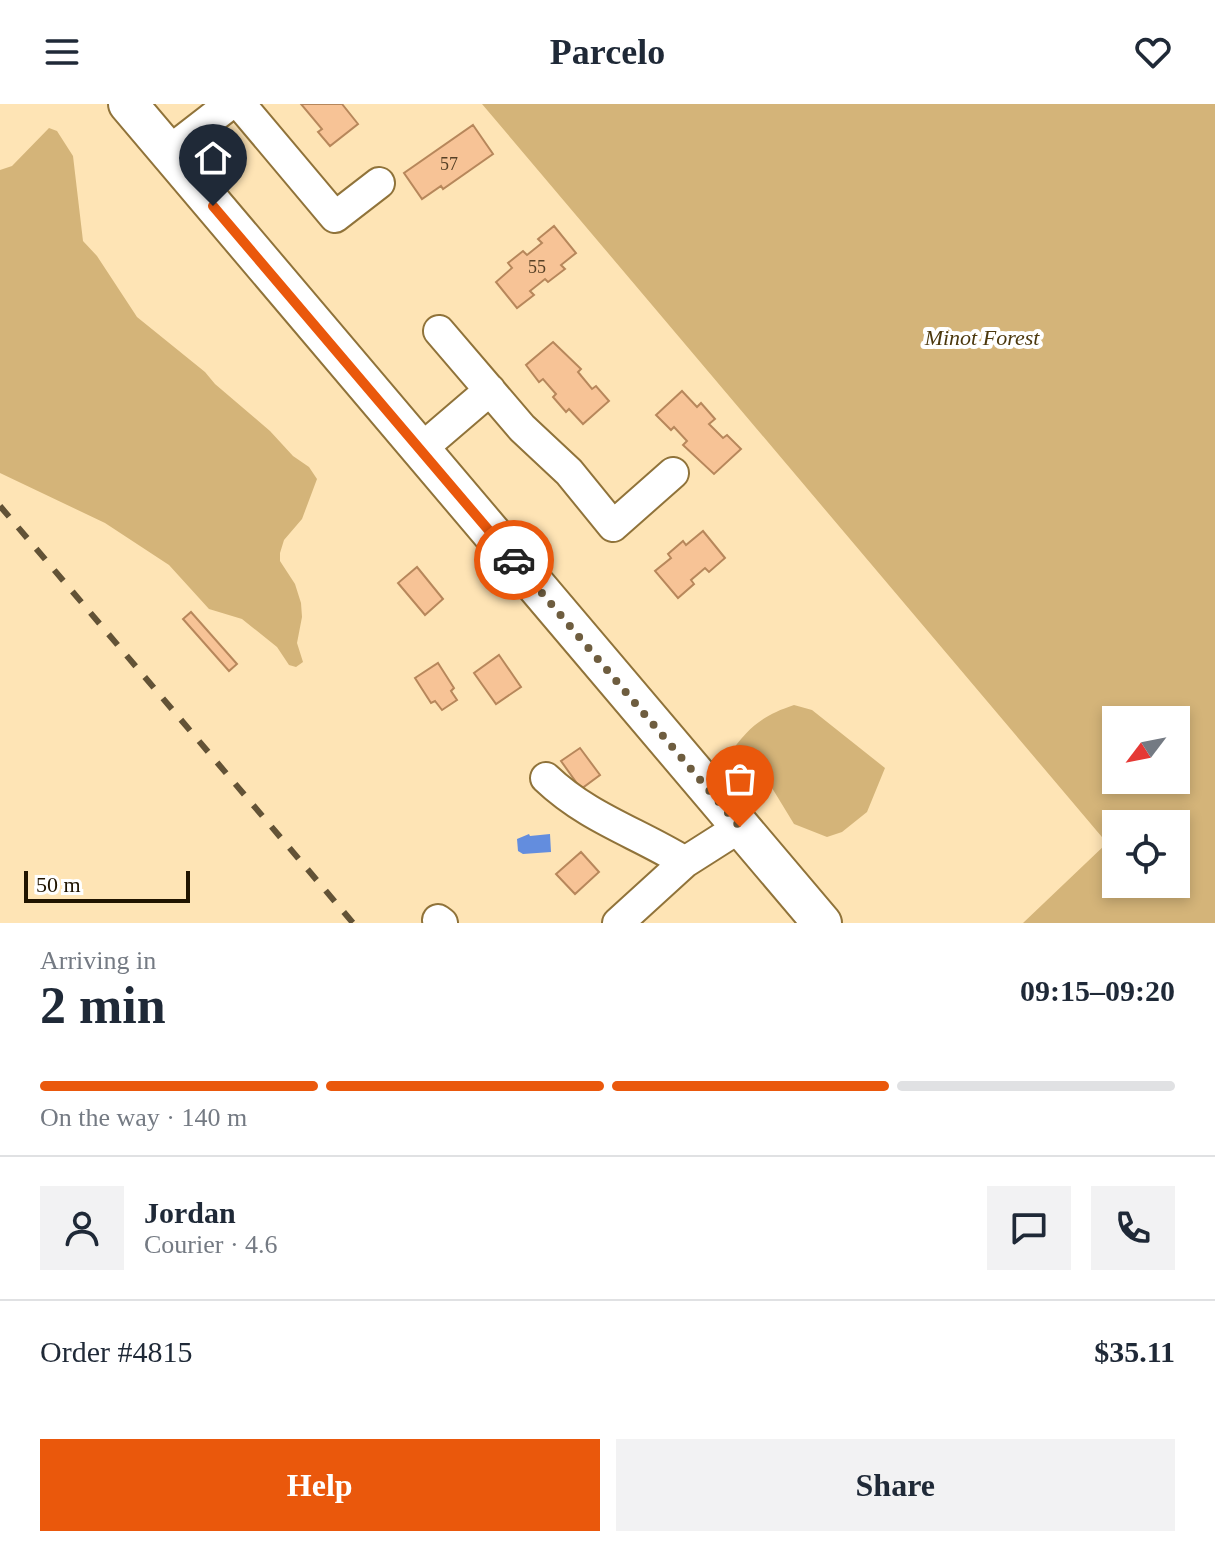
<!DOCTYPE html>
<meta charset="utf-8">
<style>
:root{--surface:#fff;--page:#f2f2f3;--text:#1f2937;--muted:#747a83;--line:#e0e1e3;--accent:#ea580c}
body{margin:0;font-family:Georgia,serif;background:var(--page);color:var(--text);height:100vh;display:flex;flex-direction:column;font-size:30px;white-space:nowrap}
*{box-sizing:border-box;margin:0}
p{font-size:26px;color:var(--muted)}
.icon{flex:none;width:44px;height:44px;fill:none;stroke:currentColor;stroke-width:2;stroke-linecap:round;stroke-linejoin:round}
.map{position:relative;height:819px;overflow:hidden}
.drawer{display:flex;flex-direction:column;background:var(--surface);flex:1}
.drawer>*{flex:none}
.needle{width:52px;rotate:238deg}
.tools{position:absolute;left:1102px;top:602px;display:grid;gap:16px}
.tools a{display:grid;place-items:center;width:88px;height:88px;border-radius:0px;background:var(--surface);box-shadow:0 4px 12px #0003;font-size:40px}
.scale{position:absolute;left:24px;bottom:20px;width:166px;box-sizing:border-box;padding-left:8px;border:4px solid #201400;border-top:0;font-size:22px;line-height:28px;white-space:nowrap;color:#201400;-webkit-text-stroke:6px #fff;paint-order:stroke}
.pin{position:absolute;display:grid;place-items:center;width:68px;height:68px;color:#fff;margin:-82px -34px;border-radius:50% 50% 50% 0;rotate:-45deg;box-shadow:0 0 8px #0007}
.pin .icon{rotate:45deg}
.courier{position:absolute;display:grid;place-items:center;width:80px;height:80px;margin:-40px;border:6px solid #ea580c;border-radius:50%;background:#fff;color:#222;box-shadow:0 2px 10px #0007}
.headline em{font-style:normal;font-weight:600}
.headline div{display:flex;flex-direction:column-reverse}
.headline{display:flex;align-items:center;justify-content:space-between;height:136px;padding:0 40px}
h1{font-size:52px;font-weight:600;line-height:60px}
.bar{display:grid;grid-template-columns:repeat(4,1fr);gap:12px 8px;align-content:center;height:96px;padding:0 40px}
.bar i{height:10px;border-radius:6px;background:var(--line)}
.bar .active{background:var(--accent)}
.bar p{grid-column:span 4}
.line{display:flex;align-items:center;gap:20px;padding:0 40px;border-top:2px solid var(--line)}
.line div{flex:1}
.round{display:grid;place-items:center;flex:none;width:84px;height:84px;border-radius:0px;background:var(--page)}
.primary-button{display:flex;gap:16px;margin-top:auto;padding:16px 40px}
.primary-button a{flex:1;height:92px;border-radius:0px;background:var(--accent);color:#fff;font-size:32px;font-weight:600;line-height:92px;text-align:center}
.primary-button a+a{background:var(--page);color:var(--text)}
header{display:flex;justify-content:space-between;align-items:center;height:104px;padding:0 40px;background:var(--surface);font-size:36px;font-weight:600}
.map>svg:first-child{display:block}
</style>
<header><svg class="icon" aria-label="menu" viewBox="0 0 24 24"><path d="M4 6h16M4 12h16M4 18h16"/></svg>Parcelo<svg class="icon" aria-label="heart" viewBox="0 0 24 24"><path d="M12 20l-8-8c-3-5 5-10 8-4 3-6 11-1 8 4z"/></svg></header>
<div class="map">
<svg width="1215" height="819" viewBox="0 0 1215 819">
<rect width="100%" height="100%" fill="#fee4b5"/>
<path fill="#d4b479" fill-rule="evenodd" d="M482,0H1215V819H1023L1107,739ZM1176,616V676H1116V616ZM1176,720V780H1116V720Z
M49,24L57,27L73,52L83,137L97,152L137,213L205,268L215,280L270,327L293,352L309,363L317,375L302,415L284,436L280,449V457L295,480L301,499L302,513L297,539L303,558L296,563L289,561L277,543L242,515L209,505L169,461L105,419L0,369V66L12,62Z
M794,601L812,606L885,664L867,708L842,728L827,733L794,720L769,679L728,652C748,624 761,612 794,601Z"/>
<path fill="#638dde" d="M529,730L530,732L550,730L551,748L523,750L518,747L517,735Z"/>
<path fill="#f7c396" stroke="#b7875b" stroke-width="2" d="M301,0H342L358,20L330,42L318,28L322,25Z
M473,21L493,50L443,85L441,82L422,95L404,69Z
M554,122L576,149L561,161L565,165L548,178L545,175L530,187L534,191L517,204L496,178L512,164L508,159L523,147L527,151L542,139L538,135Z
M553,238L581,265L578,268L592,285L596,282L609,297L583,320L569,305L566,308L553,293L556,290L543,275L539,278L526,261Z
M682,287L697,303L701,299L715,315L709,320L723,334L727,331L741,345L714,370L683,341L687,337L674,323L671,326L656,311Z
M703,427L725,454L709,468L705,464L691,476L694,480L678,494L655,467L671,454L668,450L683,437L686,441Z
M417,463L443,495L425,511L398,479Z
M191,508L237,560L229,567L183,515Z
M499,551L521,583L496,600L474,569Z
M438,559L454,584L451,587L457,596L442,606L435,597L431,599L415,574Z
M580,644L600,671L581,685L561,657Z
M581,748L599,768L575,790L556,770Z"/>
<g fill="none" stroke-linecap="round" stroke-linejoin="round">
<defs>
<path id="minor" d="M240,0L335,113L379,79
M168,48L230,0
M439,227L522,324L569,368L613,422L673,369
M420,346L490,286
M546,674C588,714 636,728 685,758
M438,816L442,819
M618,819L685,758L740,723"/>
<path id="major" d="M128,0L822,819"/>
</defs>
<use href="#minor" stroke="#90733a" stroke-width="34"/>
<use href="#major" stroke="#90733a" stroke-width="42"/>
<use href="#minor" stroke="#fff" stroke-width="30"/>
<use href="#major" stroke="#fff" stroke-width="38"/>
<path stroke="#625236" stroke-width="6" stroke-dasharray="14 14" stroke-linecap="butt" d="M0,402L353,819"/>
</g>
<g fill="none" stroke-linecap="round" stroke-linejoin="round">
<path stroke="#6e5d3f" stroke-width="8" stroke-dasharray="0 14.4" d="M514,456L740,723"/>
<path stroke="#ea580c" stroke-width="10" d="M213,102L514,456"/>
</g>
<g text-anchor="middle" stroke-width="8" stroke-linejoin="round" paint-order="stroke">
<g font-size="18" fill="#564026">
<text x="449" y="66">57</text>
<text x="537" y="169">55</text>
</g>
<g font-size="22" font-style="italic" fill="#4c380d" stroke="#fff">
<text x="982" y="241">Minot Forest</text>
</g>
</g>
</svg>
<div class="tools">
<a><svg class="needle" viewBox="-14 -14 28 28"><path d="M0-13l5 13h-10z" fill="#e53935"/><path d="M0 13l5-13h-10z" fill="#747a83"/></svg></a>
<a><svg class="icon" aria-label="locate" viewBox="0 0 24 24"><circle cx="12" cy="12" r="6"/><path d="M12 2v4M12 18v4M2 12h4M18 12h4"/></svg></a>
</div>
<div class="scale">50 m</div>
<div class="pin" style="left:740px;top:723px;background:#ea580c"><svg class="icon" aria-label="bag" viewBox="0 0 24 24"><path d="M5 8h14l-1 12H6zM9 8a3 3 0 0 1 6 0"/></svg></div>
<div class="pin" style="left:213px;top:102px;background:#1f2937"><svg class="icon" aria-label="home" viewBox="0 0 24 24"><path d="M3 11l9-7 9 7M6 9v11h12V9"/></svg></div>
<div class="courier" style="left:514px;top:456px"><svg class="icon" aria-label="car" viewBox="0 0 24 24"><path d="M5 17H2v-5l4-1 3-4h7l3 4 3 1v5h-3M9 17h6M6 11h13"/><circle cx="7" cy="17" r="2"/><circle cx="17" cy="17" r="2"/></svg></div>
</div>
<section class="drawer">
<div class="headline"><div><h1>2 min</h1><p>Arriving in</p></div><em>09:15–09:20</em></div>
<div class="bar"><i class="active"></i><i class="active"></i><i class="active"></i><i></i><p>On the way · 140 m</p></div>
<div class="line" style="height:144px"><a class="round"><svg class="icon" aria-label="person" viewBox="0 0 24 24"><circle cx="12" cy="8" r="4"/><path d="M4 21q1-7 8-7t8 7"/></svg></a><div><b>Jordan</b><p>Courier · 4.6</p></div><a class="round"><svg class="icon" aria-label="chat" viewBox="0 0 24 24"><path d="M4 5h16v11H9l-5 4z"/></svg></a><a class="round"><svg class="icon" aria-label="phone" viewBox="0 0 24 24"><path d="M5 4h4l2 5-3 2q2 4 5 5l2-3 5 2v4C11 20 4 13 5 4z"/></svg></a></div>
<div class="line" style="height:104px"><div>Order #4815</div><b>$35.11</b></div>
<div class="primary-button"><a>Help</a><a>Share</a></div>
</section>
